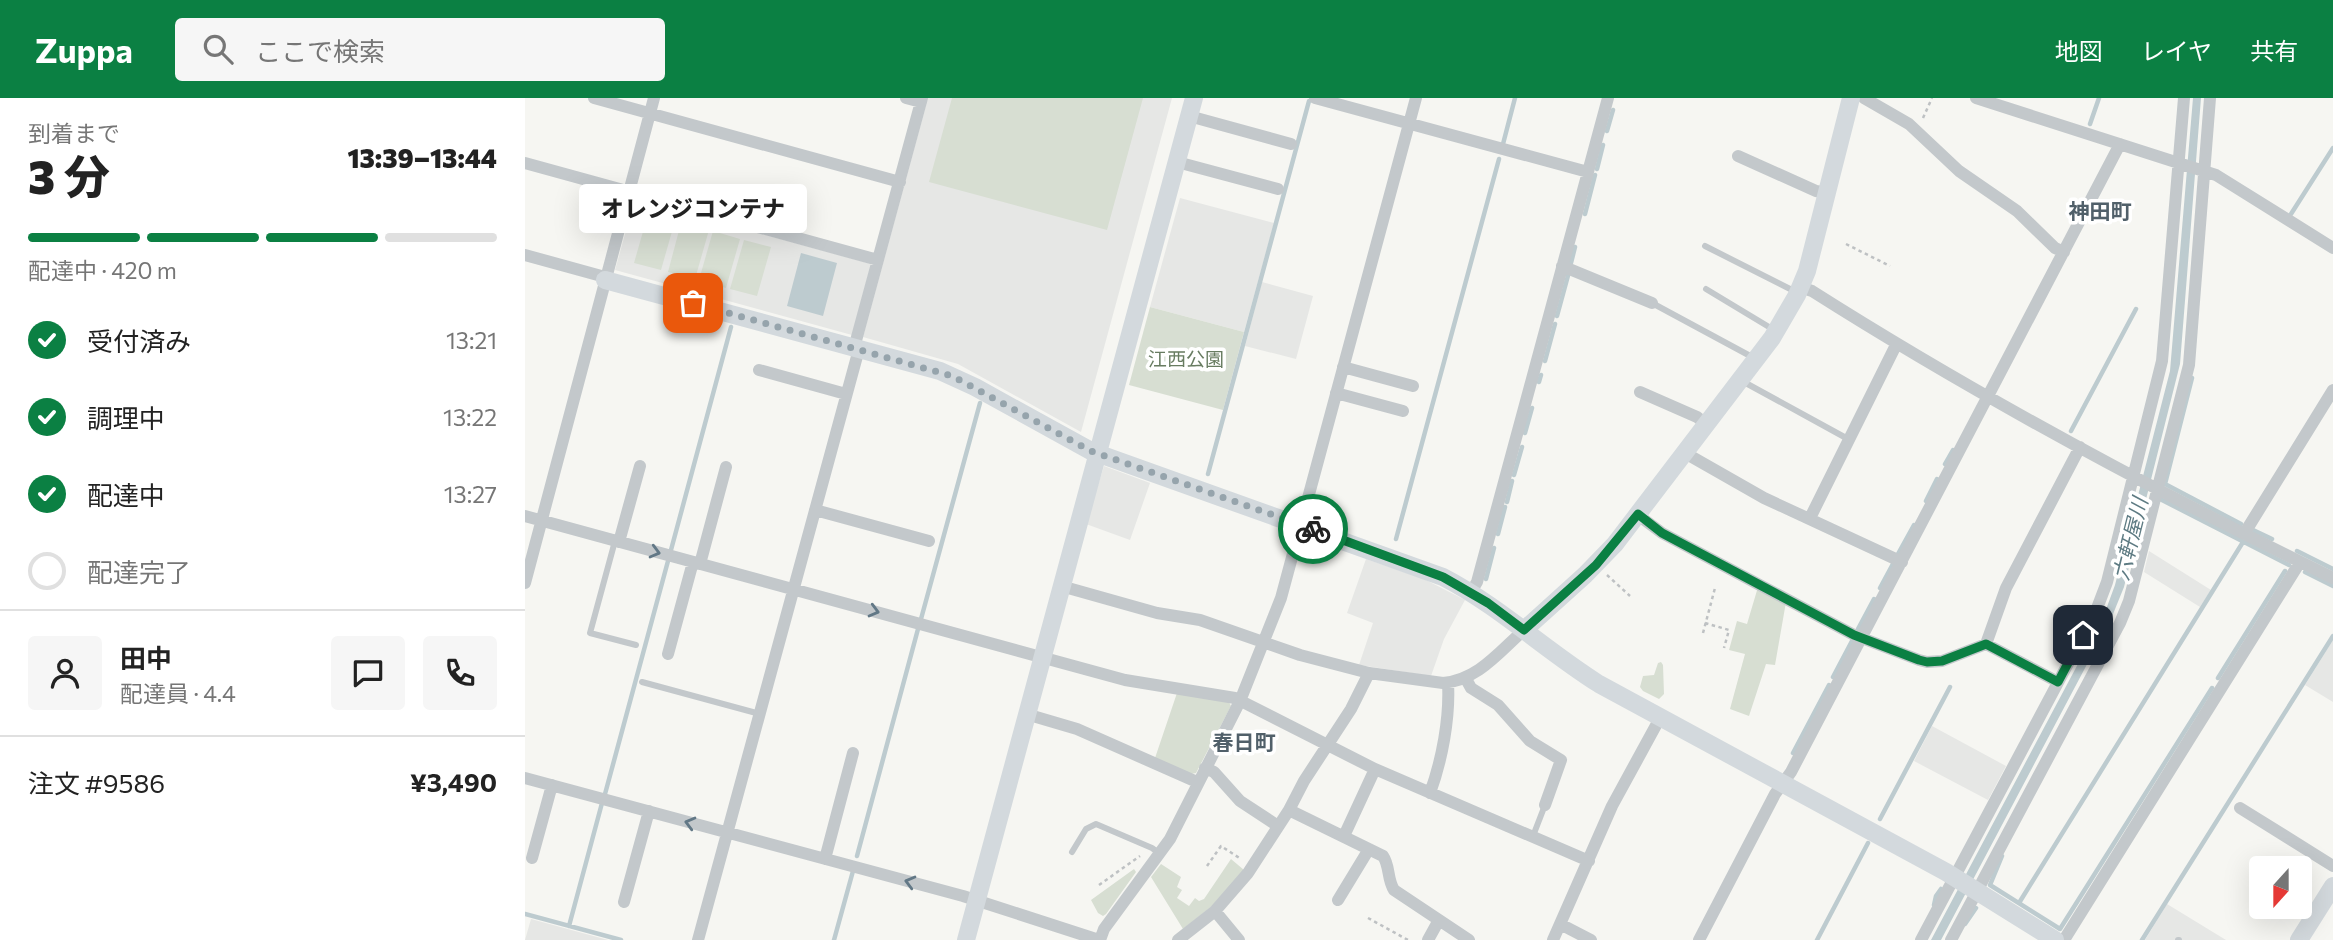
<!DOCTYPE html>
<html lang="ja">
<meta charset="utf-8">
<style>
:root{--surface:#fff;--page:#f6f6f6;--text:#222;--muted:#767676;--line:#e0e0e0;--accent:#0b8043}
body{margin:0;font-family:Commissioner,"Noto Sans JP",sans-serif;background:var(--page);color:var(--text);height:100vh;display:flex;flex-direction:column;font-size:26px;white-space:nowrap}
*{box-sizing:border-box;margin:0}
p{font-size:23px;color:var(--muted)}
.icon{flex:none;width:38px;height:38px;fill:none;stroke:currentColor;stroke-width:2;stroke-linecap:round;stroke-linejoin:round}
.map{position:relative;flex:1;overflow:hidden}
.sheet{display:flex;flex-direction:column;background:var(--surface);width:525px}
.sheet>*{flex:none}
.needle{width:46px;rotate:201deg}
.tools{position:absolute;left:1724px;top:758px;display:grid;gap:14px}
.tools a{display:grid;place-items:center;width:63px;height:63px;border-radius:7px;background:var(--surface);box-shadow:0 7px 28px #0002;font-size:35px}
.pin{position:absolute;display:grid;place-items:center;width:60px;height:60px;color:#fff;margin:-30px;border-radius:14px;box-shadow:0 4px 10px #0006}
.courier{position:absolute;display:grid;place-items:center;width:70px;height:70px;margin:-35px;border:5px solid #0b8043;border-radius:50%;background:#fff;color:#222;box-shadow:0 2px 9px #0007}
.bubble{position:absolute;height:49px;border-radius:7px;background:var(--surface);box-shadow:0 7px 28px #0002;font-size:23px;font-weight:800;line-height:49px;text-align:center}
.overview em{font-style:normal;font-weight:800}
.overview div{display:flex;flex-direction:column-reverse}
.overview{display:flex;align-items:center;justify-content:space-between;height:119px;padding:0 28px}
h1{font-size:46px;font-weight:800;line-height:52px}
.bar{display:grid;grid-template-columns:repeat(4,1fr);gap:10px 7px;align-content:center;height:84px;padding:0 28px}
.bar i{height:9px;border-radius:5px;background:var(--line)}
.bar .selected{background:var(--accent)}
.bar p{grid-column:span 4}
.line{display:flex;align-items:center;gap:18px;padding:0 28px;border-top:2px solid var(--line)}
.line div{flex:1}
.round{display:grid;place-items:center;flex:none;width:74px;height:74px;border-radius:7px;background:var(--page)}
ol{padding:0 28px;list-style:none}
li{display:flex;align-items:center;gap:21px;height:77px}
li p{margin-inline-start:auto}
li .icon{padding:7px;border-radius:50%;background:var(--accent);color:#fff;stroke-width:4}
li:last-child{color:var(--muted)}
li i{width:38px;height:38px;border:4px solid var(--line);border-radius:50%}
header{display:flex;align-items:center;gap:42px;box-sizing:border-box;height:98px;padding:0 35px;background:var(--accent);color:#fff}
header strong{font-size:33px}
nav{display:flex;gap:38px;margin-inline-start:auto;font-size:24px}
.search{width:490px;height:63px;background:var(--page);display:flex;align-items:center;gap:18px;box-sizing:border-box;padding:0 24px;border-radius:7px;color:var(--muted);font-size:26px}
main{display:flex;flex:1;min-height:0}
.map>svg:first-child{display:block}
</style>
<header>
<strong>Zuppa</strong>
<div class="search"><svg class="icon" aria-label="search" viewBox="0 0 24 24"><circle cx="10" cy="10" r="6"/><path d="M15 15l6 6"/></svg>ここで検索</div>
<nav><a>地図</a><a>レイヤ</a><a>共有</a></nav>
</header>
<main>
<section class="sheet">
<div class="overview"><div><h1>3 分</h1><p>到着まで</p></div><em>13:39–13:44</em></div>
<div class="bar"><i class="selected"></i><i class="selected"></i><i class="selected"></i><i></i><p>配達中 · 420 m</p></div>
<ol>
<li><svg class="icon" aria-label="check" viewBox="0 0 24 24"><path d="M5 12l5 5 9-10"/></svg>受付済み<p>13:21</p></li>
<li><svg class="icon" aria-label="check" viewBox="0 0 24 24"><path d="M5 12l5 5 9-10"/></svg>調理中<p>13:22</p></li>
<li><svg class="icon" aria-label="check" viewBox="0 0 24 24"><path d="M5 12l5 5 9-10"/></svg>配達中<p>13:27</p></li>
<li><i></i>配達完了</li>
</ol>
<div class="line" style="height:126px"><a class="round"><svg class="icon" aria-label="person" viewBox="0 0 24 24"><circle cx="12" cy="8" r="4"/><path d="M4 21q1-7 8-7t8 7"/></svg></a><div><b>田中</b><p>配達員 · 4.4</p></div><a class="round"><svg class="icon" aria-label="chat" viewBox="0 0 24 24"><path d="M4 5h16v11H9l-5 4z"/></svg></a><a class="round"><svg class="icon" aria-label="phone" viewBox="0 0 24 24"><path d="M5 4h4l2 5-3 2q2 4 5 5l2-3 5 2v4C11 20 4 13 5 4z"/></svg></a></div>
<div class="line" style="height:91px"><div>注文 #9586</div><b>¥3,490</b></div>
</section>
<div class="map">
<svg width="1808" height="842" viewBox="0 0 1808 842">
<rect width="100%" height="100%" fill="#f6f6f2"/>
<path fill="#e6e7e5" d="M403,0H647L556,334L433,266L338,239Z
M655,100L749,125L719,234L625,209Z
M113,102L346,166L327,237L90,172L109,104Z
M737,184L788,198L771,261L720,248Z
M579,368L625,385L605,442L561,426Z
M1624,453L1686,492L1675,509L1619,474Z
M841,461L899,481L940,502L919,541L906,578L834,567L848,525L822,515Z
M1808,542V604L1780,587Z
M1407,628L1481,668L1463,702L1389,663Z
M1642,806L1701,842H1620Z
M6,821L83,842H0Z"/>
<path fill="#d7ded2" d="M427,0H618L582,132L404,84Z
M123,116L150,123L136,172L109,165Z
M156,125L184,132L170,181L143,174Z
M188,133L215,141L201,190L174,182Z
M219,142L246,149L232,198L205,191Z
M625,209L719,234L698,312L604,287Z
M1233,489L1261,504L1250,567L1241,566L1224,618L1205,611L1220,556L1204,552L1212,523L1222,526Z
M1136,564L1138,567L1139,596L1134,601L1118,593L1115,589L1118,578L1129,577L1133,565Z
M652,595L704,604L706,608L671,675L666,676L630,660Z
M706,761L719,772L687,808L658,831L626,779L636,766L656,779L652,789L657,792L652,800L664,808L670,800L674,803L679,801Z
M609,771L611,774L581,816L578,818L573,815L566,802Z"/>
<path fill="#bdcbcf" d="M1668,0H1676L1655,266L1599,489L1586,521L1416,842H1406L1579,517L1590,487L1645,273Z
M276,155L312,165L298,218L262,208Z"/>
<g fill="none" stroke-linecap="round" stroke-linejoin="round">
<path stroke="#bdcbcf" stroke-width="4.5" d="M1565,26L1574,0
M1082,33L1088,12
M978,46L990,0
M1072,71L1078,47
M1060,116L1070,77
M1766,116L1808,50
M1046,165L1050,149
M1032,218L1044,174
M1020,263L1030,226
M1667,280L1640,386L1716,426
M1014,284L1016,277
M1546,333L1611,211
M1000,335L1007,310
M1420,366L1428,352
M683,376L784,3
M989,377L997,349
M1635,401L1764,467
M1401,403L1412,381
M982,404L987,383
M1728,432L1747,441
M973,436L980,409
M871,441L974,61
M146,452L206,229
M1772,453L1808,471
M1373,456L1389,427
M1780,474L1808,488
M961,481L969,450
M1355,490L1369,464
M396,521L455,305
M1333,531L1349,501
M1308,579L1327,543
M1693,580L1760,473
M1268,655L1304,587
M80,696L143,463
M1355,721L1425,589
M332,758L393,531
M1477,758L1465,787L1535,831L1687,590
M1494,805L1718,444
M1409,807L1411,798L1416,791
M0,816L96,842
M1440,826L1451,810
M44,828L77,705
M309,842L328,773
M1292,842L1343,745
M1617,842L1808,538"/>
<path stroke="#bec1c3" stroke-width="2.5" stroke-dasharray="3.5 3.5" stroke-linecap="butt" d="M1398,20L1407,0
M1321,146L1365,168
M1082,477L1105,498
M1180,525L1204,532L1199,550
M1178,535L1190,490
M682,768L696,748L716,761
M574,787L615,758
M843,820L883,842"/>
<path stroke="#c3c8cb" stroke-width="6" d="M1180,148L1271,194
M1181,191L1249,232
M1127,205L1229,260
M1217,283L1323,341
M90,443L65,535L111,547
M117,584L235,616
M1008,738L1020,707
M547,754L561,731L571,726L627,750L634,755
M1653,842H1654"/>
<path stroke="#c3c8cb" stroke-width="12" d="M69,0L375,84
M381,0L396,4
M790,0L1063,74
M1339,0L1384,26L1434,73L1492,113L1530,150L1539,154
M1451,0L1691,77L1808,150
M664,18L766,46
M1213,58L1291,93L1302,95
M652,64L753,91
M0,65L353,162
M0,157L80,179
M1037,168L1127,205
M1275,189L1287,193C1454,299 1630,393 1808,480
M329,250L397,0
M818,269L888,288
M234,272L321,296
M1115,294L1172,319L1181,326
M811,295L878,313
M1160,355L1239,400L1377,464
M290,412L404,443
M1113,417L1137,435L1329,537L1394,562L1402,564L1417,563L1461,546L1533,584
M0,418L600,582L710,600L850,671L1064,763
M1285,420L1371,247
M1719,436L1808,292
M94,444L115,368
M175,466L201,369
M0,485L129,0
M536,488L632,515L675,522L775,557L844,575L918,585C953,582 974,554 999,532
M946,494L952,484L1083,0
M1461,546L1481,490L1555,349
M143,556L168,464
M941,581L946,590L973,607L1005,643L1036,662L1020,707
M501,616L552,631L672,684
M680,670L689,674L715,703L753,728
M0,680L438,798L574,842
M905,695C917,662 925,620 923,585
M1715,710L1808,768
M764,712L858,758C865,768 862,781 869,792L944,842
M819,738L850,671
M7,760L27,687
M300,761L328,655
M813,802L844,751
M99,804L124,713
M690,813L714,842
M1037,827L1066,842
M173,842L334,251
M575,842L579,831L645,741L715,603L756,500L891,0
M653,842L690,813L723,775L764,712L779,683L826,611L844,575
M903,842L914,822
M1028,842L1087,708L1135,620
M1174,842L1250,696L1266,674L1595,46
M1396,842L1571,513L1582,484L1637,263L1659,0
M1426,842L1595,525L1604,503L1664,267L1685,0
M1539,842L1775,464"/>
<path stroke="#d3d9dd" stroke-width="18" d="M80,182L415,273L450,289L566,353L918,479C974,508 1020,552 1074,586L1421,774L1530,842
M999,532L1060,477L1090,446L1247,240L1272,197L1282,173L1326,0
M441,842L669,0
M1774,842L1808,788"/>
</g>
<defs><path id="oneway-chevron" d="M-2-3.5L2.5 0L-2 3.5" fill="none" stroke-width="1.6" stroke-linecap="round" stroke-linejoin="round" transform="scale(1.75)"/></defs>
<g stroke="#627886">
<use href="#oneway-chevron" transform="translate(130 454) rotate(15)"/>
<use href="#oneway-chevron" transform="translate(349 513) rotate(15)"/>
<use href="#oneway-chevron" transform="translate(165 725) rotate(-165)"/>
<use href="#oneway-chevron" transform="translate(385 784) rotate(-165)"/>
</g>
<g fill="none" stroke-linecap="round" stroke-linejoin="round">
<path stroke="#96a4ac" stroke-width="7" stroke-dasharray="0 12.6" d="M168,205L427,278L566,353L788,431"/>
<path stroke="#0b8043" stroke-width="9" d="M788,431L918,479L963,505L999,532L1071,467L1113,416L1137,435L1329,537L1394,562L1402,564L1417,563L1461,546L1533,584L1558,537"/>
</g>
<g text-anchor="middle" stroke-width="7" stroke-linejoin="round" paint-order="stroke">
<g font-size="19" fill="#687c61" stroke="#fff">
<text x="661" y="268">江西公園</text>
</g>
<g font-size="21" font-weight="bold" fill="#51606a" stroke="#fff">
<text x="1575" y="121">神田町</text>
<text x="719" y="652">春日町</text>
</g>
<g font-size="21" font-style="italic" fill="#5e7b83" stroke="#fff">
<text transform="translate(1606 441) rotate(-76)" y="7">六軒屋川</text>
</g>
</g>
</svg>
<div class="tools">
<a><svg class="needle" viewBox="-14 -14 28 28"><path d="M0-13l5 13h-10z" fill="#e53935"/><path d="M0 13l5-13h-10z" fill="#767676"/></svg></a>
</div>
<div class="pin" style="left:168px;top:205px;background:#ea580c"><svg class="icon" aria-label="bag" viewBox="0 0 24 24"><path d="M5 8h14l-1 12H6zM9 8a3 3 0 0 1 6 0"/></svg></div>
<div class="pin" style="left:1558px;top:537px;background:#1f2937"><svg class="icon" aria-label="home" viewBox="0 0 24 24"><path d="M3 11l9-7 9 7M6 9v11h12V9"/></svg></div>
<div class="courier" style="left:788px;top:431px"><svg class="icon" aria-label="bike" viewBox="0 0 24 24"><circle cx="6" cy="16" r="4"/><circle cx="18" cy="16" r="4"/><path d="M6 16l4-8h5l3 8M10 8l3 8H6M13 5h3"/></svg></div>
<div class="bubble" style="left:54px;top:86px;width:228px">オレンジコンテナ</div>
</div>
</main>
